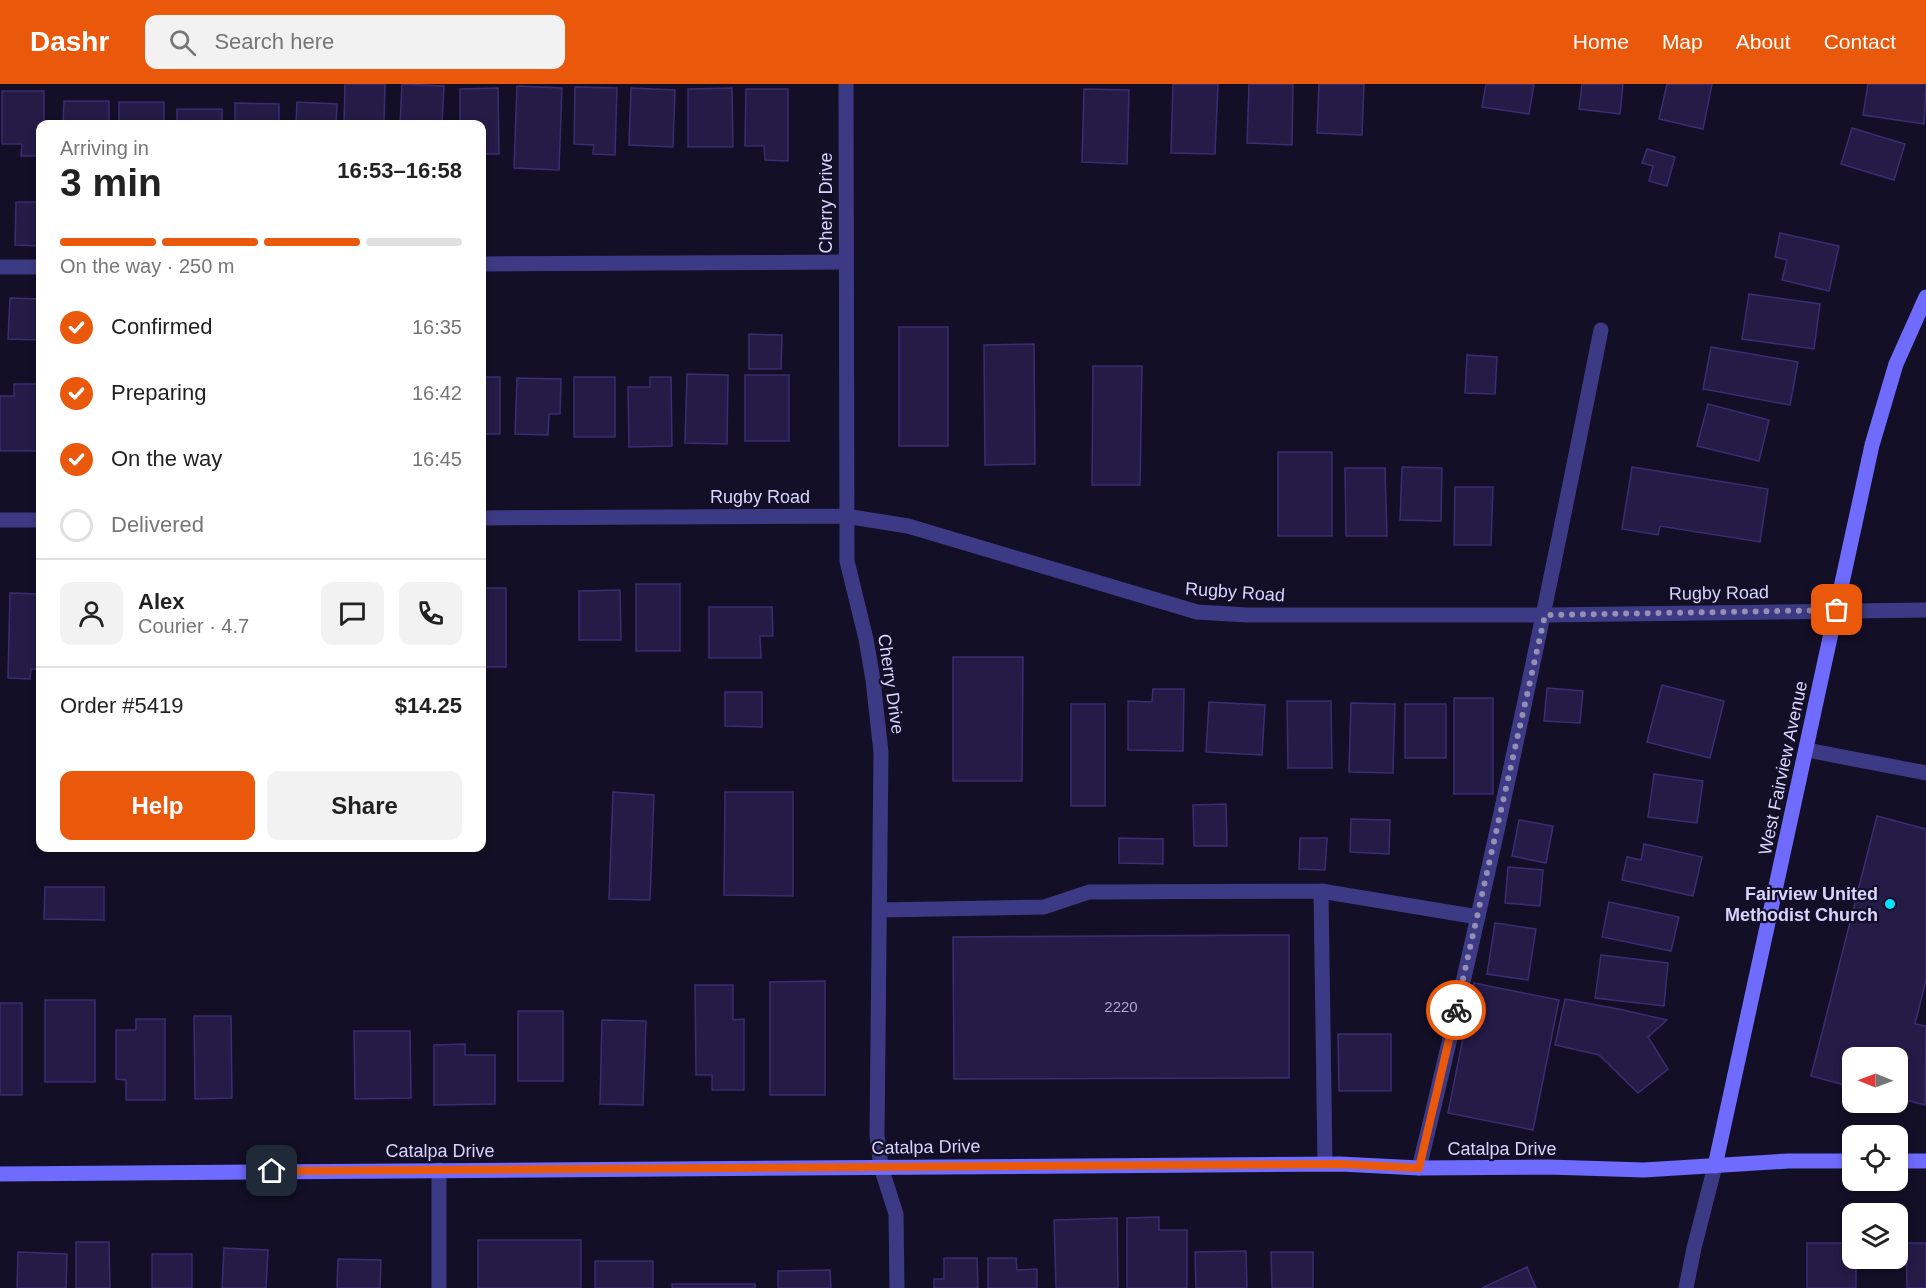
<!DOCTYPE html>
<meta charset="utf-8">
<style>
:root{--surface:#fff;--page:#f2f2f2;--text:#222;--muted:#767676;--line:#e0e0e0;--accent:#ea580c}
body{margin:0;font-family:Arial,sans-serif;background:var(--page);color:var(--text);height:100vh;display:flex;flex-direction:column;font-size:22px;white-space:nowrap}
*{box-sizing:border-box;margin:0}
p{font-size:20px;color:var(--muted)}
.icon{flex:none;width:33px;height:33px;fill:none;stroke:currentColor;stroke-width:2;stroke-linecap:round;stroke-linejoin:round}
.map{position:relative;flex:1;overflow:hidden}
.panel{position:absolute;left:36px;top:36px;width:450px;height:732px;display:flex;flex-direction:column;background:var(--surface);border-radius:12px;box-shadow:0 3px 9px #0003}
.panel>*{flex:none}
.needle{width:39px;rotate:271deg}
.tools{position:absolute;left:1842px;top:963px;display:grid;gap:12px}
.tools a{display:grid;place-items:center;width:66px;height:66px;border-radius:12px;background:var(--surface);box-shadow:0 3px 9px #0003;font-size:30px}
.pin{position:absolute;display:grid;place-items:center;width:51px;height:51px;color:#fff;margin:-26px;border-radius:12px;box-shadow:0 3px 9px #0006}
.courier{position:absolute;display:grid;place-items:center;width:60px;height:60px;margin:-30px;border:4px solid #ea580c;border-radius:50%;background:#fff;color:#222;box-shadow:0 2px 8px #0007}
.headline em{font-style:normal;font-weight:700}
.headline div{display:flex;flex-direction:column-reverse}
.headline{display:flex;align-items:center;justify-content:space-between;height:102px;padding:0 24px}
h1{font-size:39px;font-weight:700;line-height:45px}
.bar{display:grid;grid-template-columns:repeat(4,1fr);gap:9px 6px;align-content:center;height:72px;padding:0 24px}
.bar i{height:8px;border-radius:4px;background:var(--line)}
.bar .active{background:var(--accent)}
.bar p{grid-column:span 4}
.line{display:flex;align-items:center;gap:15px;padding:0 24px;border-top:2px solid var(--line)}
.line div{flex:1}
.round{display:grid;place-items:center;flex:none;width:63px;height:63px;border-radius:12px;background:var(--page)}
ol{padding:0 24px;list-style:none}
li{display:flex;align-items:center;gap:18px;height:66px}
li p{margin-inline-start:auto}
li .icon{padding:6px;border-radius:50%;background:var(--accent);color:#fff;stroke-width:4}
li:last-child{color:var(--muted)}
li i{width:33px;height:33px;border:3px solid var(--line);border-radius:50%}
.primary-button{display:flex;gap:12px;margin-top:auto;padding:12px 24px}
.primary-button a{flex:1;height:69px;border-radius:12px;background:var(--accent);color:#fff;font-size:24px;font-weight:700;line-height:69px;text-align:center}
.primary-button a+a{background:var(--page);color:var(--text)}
header{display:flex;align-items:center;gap:36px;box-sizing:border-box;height:84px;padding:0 30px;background:var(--accent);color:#fff}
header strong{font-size:28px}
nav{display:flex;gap:33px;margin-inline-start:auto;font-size:21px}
.search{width:420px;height:54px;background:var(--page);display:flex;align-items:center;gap:15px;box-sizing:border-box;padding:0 21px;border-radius:12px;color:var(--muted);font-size:22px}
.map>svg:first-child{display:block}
</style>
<header>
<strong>Dashr</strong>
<div class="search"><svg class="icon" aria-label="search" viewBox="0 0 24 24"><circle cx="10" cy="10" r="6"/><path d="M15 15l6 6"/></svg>Search here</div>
<nav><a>Home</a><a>Map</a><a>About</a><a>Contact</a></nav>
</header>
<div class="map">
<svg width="1926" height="1204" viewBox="0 0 1926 1204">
<rect width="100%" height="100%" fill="#130f26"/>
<path fill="#241b47" stroke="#3b2d73" stroke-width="1.5" d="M345,0H385L384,40H344Z
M402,0L444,2L442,40H400Z
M1173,0H1218L1215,70L1171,69Z
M1249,0H1293L1292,61L1247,59Z
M1319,0H1364L1362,51L1317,49Z
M1486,0H1534L1529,30L1482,23Z
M1582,0H1623L1620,30L1579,25Z
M1667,0H1712L1703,45L1659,35Z
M1868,0H1926L1924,40L1863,31Z
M517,2L562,4L559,86L514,84Z
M575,3L617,4L615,71L593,70L594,61L574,60Z
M498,4L499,70H482V40H460V5Z
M631,4L675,6L673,63L629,61Z
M732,4L733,63H688V5Z
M746,5H788V77L765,76L764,62H745Z
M1084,5L1129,6L1127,80L1082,78Z
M2,7H44V40H40V72H21L22,60H2Z
M64,17H109V40H63Z
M119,18H164V40H119Z
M297,18L337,20L336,40H296Z
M235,19L279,20V40H235Z
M177,25H222V40H177Z
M1852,44L1905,60L1894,96L1841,80Z
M1647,65L1675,73L1667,102L1649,97L1653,82L1642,79Z
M16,118H40V162L15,161Z
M1780,149L1839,162L1829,207L1782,196L1787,176L1775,173Z
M1749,210L1820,220L1814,265L1742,255Z
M10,214L40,215V256L8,255Z
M899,243H948V362H899Z
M749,250L782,251L781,285H749Z
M1034,260L1035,380L985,381L984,261Z
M1711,263L1798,278L1790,321L1703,305Z
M1467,271L1497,273L1495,310L1465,309Z
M1093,282H1142L1140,401H1092Z
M687,290L728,291L727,360L685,359Z
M745,291H789V357H745Z
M482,293H500V350H482Z
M574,293H615V353H574Z
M650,293H671L672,362L629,363L628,303H650Z
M517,294L561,295L560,330H549L548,351L515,350Z
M14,300H40V367H0V312H14Z
M1708,320L1769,336L1759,377L1697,362Z
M1278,368H1332V452H1278Z
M1402,383L1442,384L1441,437L1400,436Z
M1632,383L1768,405L1760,458L1660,442L1658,451L1622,445Z
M1345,384H1385L1387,452H1346Z
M1455,403H1493L1491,461H1454Z
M636,500H680V567H636Z
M482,504H506V583H482Z
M620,506L621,556H579V507Z
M10,509L40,510V585H31L30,595L8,594Z
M709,523H772L773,552H760L761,574H709Z
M953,573H1023L1022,697H953Z
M1662,601L1724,617L1710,674L1647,658Z
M1547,604L1583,607L1580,639L1544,637Z
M1153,605H1184L1183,667L1128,666V617L1152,618Z
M725,608H762V643L725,642Z
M1454,614H1493V710H1454Z
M1287,617H1331L1332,684H1288Z
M1209,618L1265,621L1262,671L1206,668Z
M1351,619L1395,620L1393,689L1349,688Z
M1071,620H1105V722H1071Z
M1405,620H1446V674H1405Z
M1654,690L1703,697L1697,739L1648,733Z
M613,708L654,711L650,816L609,815Z
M725,708H793V812L724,811Z
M1226,720L1227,762H1194L1193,721Z
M1877,732L1926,745V896L1915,940L1926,942L1925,1021L1898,1014V974H1852V1003L1811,992Z
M1351,735L1390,736L1389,770L1350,768Z
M1519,736L1553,742L1546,779L1512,772Z
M1119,754L1163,755V780L1119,779Z
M1300,754H1327L1325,786L1299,785Z
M1644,760L1702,773L1693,812L1622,796L1627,773L1641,776Z
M1508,783L1543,786L1540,822L1505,819Z
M45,803H104V836L44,835Z
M1609,818L1679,833L1671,867L1602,853Z
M1495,839L1536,845L1528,896L1487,890Z
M1289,851V994L954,995L953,853Z
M1601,871L1668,879L1664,922L1595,914Z
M825,897V1011H770V898Z
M1474,899L1559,916L1533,1046L1448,1029Z
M695,901H733V936L744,935V1006H712V991H696Z
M1565,915L1623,926L1667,936L1648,953L1668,985L1638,1009L1599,971L1555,961Z
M45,916H95V998H45Z
M0,919H22V1011H0Z
M518,927H563V997H518Z
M194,932H231L232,1014L195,1015Z
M136,935H165V1016H126V996L116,995V946H136Z
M602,936L646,937L643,1021L600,1020Z
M354,947H410L411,1014L355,1015Z
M1338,950H1391V1007H1339Z
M465,960V971H495V1020L434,1021V961Z
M1159,1133V1146H1187V1204H1127V1134Z
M1117,1134L1118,1204H1056L1054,1136Z
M478,1156H581V1204H478Z
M76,1158H109L110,1204H76Z
M1807,1159H1852V1174H1856V1204H1807Z
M1906,1159H1926V1204H1907Z
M224,1164L268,1166L266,1204H222Z
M1246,1167L1247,1204H1196L1195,1168Z
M18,1168L67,1170L66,1204H17Z
M1271,1168H1313V1204H1272Z
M152,1170H192V1204H152Z
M944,1174H977L978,1204H934V1195H944Z
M988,1174H1016L1017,1186L1037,1185V1204H988Z
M338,1175L381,1176L380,1204H337Z
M595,1177H653V1204H595Z
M1527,1183L1536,1204H1482Z
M830,1186L831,1204H778V1187Z
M672,1200H755V1204H672Z"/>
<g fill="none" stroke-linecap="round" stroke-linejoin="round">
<path stroke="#3d3a85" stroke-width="15" d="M482,180L846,178
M0,183H40
M1807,666L1926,689
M1321,807L1478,833
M880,826L1044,823L1089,808L1321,807L1325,1080
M1419,1084C1487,806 1545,527 1601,246"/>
<path stroke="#3d3a85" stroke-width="15" d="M846,0L847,477L866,555L873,596L881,668L877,1051L881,1083L896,1130L897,1204
M482,434L845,432L908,442L1197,528L1247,531H1545L1926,526
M0,436H40
M439,1086V1204
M1686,1204L1694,1164L1715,1082"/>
<path stroke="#6f6bff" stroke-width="15" d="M1898,1077H1926
M1715,1082L1872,361L1896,280L1926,213
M0,1090L1340,1080L1419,1084L1548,1083L1644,1086L1788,1077H1852"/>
</g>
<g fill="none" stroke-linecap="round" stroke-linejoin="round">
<path stroke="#948fb3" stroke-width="6" stroke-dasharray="0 10.8" d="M1456,926L1545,531L1837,526"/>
<path stroke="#ea580c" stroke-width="8" d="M272,1087L1340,1080L1419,1084L1456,926"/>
</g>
<circle fill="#00e5ff" stroke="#130f26" stroke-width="2" cx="1890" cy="820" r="6"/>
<g text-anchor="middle" stroke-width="4.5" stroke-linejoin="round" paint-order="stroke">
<g font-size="15" fill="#aca6d1">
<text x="1121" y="928">2220</text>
</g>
<g font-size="18" fill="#d9d4ff" stroke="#130f26">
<text transform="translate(826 119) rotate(-90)" y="6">Cherry Drive</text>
<text x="760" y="419">Rugby Road</text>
<text transform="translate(1235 508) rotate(4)" y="6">Rugby Road</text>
<text transform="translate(1719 509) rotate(-1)" y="6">Rugby Road</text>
<text transform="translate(891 600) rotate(82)" y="6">Cherry Drive</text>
<text transform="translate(1783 684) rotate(-78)" y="6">West Fairview Avenue</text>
<text transform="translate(926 1063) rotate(-1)" y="6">Catalpa Drive</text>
<text x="1502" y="1071">Catalpa Drive</text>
<text x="440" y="1073">Catalpa Drive</text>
</g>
<g font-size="18" font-weight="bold" fill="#d9d4ff" stroke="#130f26" text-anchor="end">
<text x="1878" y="816">Fairview United<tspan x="1878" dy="21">Methodist Church</tspan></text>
</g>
</g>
</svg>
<div class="tools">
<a><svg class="needle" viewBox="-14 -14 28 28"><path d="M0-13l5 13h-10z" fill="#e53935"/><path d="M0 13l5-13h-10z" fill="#767676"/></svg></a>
<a><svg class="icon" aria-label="locate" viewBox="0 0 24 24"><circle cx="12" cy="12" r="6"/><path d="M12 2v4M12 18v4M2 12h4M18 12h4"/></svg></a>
<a><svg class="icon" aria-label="layers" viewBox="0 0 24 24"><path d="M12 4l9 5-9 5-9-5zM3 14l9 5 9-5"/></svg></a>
</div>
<div class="pin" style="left:1837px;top:526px;background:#ea580c"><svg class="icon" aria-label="bag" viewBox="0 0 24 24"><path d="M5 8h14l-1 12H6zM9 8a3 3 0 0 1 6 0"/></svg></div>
<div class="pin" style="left:272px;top:1087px;background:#1f2937"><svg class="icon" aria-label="home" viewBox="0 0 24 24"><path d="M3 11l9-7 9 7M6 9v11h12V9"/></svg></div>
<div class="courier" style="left:1456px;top:926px"><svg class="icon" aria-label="bike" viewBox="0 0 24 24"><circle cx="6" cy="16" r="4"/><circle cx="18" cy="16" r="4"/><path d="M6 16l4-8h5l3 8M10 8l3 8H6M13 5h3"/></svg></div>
<section class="panel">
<div class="headline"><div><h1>3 min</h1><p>Arriving in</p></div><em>16:53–16:58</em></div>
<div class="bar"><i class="active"></i><i class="active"></i><i class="active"></i><i></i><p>On the way · 250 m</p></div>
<ol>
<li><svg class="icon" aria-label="check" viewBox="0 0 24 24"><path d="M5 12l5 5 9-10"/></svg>Confirmed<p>16:35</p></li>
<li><svg class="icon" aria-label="check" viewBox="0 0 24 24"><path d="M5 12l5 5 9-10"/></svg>Preparing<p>16:42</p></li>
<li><svg class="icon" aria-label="check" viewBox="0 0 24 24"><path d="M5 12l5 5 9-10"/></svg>On the way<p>16:45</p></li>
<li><i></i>Delivered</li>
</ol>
<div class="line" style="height:108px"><a class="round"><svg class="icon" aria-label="person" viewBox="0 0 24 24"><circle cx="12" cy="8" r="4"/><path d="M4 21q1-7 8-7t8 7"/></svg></a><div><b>Alex</b><p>Courier · 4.7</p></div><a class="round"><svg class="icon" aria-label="chat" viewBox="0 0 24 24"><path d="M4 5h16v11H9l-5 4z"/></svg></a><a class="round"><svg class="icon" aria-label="phone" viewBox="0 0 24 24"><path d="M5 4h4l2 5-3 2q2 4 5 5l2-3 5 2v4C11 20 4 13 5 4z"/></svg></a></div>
<div class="line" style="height:78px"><div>Order #5419</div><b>$14.25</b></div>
<div class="primary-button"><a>Help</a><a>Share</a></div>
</section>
</div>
